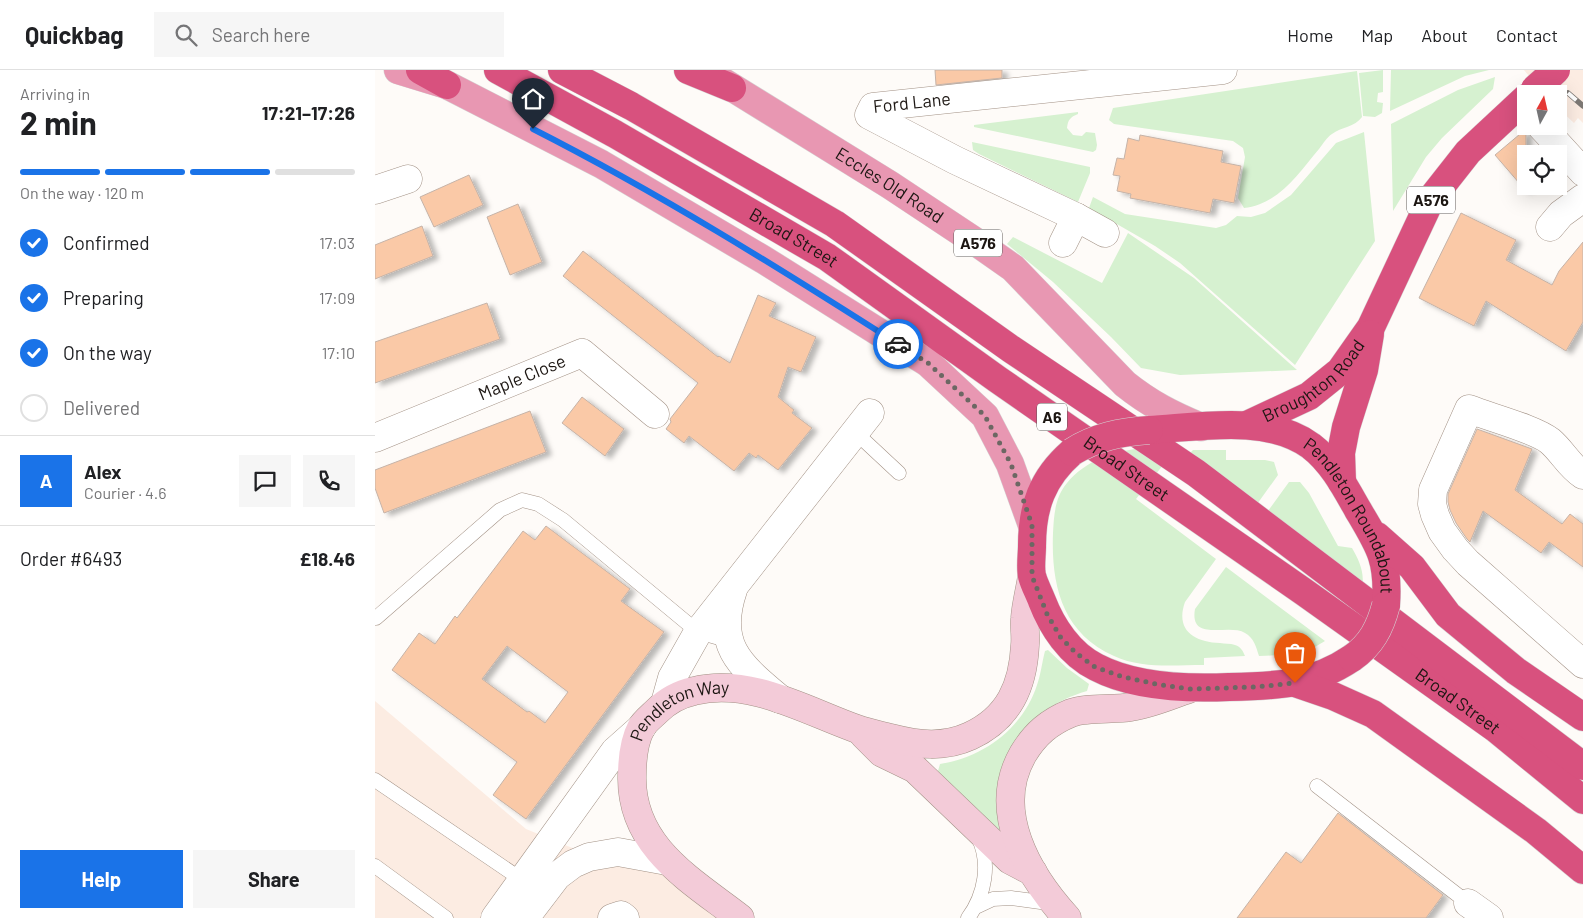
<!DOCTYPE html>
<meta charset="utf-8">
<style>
:root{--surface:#fff;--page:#f6f6f6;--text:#202124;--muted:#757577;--line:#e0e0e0;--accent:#1a73e8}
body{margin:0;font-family:Barlow,sans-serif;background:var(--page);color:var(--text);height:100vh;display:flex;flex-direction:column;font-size:19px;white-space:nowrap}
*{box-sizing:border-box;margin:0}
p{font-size:16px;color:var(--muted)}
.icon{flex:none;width:28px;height:28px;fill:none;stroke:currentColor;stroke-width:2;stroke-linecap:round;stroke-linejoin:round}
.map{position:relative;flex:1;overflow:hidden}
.panel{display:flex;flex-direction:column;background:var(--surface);width:375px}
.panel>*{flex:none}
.needle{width:32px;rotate:8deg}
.controls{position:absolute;left:1142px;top:15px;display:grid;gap:10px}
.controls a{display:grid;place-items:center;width:50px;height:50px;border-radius:0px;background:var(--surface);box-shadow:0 5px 20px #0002;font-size:25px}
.pin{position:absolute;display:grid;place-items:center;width:42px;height:42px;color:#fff;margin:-51px -21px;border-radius:50% 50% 50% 0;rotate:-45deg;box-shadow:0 0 5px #0007}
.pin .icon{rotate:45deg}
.courier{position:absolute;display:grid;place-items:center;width:50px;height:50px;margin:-25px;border:4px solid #1a73e8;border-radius:50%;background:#fff;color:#222;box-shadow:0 1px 6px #0007}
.summary em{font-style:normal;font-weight:700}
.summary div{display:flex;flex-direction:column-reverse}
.summary{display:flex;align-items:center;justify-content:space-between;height:85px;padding:0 20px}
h1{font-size:32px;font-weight:700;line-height:38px}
.bar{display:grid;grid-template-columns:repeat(4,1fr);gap:8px 5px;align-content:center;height:60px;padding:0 20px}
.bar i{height:6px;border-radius:4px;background:var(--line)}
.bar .selected{background:var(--accent)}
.bar p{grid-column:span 4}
.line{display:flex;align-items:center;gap:12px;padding:0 20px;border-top:1px solid var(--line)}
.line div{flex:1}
.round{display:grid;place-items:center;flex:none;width:52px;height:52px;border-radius:0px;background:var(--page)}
ol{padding:0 20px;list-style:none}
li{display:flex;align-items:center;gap:15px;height:55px}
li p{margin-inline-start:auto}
li .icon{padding:5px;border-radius:50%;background:var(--accent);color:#fff;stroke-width:4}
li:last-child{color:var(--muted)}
li i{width:28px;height:28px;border:2px solid var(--line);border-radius:50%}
.primary-button{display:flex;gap:10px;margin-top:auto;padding:10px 20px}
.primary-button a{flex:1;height:58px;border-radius:0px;background:var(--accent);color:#fff;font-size:20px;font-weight:700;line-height:58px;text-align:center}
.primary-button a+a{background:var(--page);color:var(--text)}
header{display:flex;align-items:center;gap:30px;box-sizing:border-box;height:70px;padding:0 25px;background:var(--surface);border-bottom:1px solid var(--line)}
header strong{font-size:24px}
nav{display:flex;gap:28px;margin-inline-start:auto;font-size:18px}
.search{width:350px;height:45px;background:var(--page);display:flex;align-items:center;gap:12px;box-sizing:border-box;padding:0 18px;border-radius:0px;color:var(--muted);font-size:19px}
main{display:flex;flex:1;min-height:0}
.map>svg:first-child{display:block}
</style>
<header>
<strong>Quickbag</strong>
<div class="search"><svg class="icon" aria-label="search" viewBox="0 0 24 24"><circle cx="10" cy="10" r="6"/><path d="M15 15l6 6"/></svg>Search here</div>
<nav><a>Home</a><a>Map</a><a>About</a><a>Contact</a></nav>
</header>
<main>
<section class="panel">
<div class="summary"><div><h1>2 min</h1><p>Arriving in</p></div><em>17:21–17:26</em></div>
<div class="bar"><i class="selected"></i><i class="selected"></i><i class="selected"></i><i></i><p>On the way · 120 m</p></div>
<ol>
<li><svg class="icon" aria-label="check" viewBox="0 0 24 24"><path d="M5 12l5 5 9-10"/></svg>Confirmed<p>17:03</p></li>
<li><svg class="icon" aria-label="check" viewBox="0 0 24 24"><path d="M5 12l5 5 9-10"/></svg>Preparing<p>17:09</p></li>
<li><svg class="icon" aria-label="check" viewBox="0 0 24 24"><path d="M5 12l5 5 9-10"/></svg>On the way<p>17:10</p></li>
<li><i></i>Delivered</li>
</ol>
<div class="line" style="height:90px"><b class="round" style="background:var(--accent);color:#fff">A</b><div><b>Alex</b><p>Courier · 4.6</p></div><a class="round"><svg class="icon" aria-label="chat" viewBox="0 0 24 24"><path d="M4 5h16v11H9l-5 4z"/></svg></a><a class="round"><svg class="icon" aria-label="phone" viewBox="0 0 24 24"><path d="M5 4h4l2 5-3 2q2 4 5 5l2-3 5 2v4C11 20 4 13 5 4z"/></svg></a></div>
<div class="line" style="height:65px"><div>Order #6493</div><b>£18.46</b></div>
<div class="primary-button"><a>Help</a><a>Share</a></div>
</section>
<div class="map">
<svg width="1208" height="848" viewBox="0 0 1208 848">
<defs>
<filter id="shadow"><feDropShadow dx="5.5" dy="3" stdDeviation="2.5" flood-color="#0004"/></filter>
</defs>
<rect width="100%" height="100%" fill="#fefbf8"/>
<path fill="#fcece2" d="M1149,0H1208V53L1203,48L1199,53L1184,39V24H1169Z
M0,631L151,759L234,793L283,801L343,848H0Z"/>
<path fill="#d6f1d0" d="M1008,0V22L1003,23L1002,32L1008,33L1007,43L1000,47L988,46L984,3Z
M1016,0H1114L1090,6L1015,41Z
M982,1L987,47C980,57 966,57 957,64C952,67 948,74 944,79C923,104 904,134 869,138L863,128L870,87L868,78L858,71L739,54L734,50L738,38Z
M1120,7L1118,19L1067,68L1051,87L1018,141L1016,54L1083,20Z
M703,42V44C695,47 693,50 692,58L698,65L707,66L711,62L720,63L722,75L721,80L718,82L599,57V55Z
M989,62L1000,171L920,295L805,193L780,176L714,138L718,127L750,144L841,158L851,155L862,146L876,147L890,143L916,125L961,73Z
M597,72L715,97V103L703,132L604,84L598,80Z
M753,163L819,208L922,300L805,305L766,298L736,267L678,212L632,174L638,167L727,213Z
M766,378L800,380L761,429L841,489L810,532C800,560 819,572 845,573C850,574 855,573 860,575C866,577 868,581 870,586L829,588V595C799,595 767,599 739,586C687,563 676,515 678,463C679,445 680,427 692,413C711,390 738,382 766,378Z
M818,380H851V390H890L899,392L903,405L880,437L811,387Z
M914,412H925L934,423L963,476L977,478C984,490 990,503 987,517L890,445Z
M851,497L950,571L928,584L884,586C881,577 879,568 870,563C854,553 814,573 820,539Z
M673,580L692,598L714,614L712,621C644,641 613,694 625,763L623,765L563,701L565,694C609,687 648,658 662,615C666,604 667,592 670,581Z"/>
<path fill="#fac9a7" stroke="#c5b3a8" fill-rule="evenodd" filter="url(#shadow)" d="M560,0H627V8L561,15Z
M1151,59V121L1120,85Z
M765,65L848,81L846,92L866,96L859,133L838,129L835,143L755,128L756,124L742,121L745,106L738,105L742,88L749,89L753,68L764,71Z
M94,105L108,135L59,157L45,127Z
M143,134L167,192L135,205L112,147Z
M1086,143L1141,170L1131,190L1177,215L1184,201L1208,172V252L1191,281L1111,231L1099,256L1044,228Z
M47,156L58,186L0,209V175Z
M208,181L343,287L344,286L355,293L383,225L401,233L394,246L441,267L426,302L413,297L403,327L419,340L417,343L437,358L403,400L383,385L381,388L374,383L359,401L314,366L309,373L291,359L296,352L295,349L323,313L188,206Z
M112,233L125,269L0,313V272Z
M207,327L249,359L230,386L187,353Z
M155,341L171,382L9,443L0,418V400Z
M1102,359L1157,379L1140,420L1187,454L1195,444L1208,454V497L1174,472L1166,483L1108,441L1095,472L1092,469L1081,453L1075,440L1073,432V424Z
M171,456L255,519L246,531L289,562L151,749L118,725L142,692L17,600L44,563L60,574L80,546L82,548L148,461L160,470ZM132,576L193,622L170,653L154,641L152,642L107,609Z
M963,743L1068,825L1051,848H862L911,782L926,793Z"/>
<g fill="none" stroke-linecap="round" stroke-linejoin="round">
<defs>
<path id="lane" d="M480,362L524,403
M1,548L125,440L147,430L163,434L188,450L323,562L355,571
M0,710L150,812
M942,716L1093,833
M0,796L71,848
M601,837L618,829L636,828L680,834
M593,848C610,825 616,793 603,767"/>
<g id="street">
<path d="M1166,56L1208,102"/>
<path d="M0,120L33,109"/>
<path d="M1175,157L1186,144L1208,128"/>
<path id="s1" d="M730,163L701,147L580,90L494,45L498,37L848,0"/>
<path d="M688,173L701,147"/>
<path id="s2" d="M0,368L207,283L280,344"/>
<path d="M1208,405C1194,396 1187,381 1175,371C1160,359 1114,347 1094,339L1058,420L1057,434L1060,445L1067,461L1080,479L1093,493L1208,594"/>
<path d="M358,520C339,576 366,596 405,629"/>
<path d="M290,633L297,608L323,562L495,343"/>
<path d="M1093,833L1114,848"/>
<path d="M120,848L240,681L267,657"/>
<path d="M150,848L182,806L198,794L214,787L243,782L292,791"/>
<path d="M237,848L246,845L250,848"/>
</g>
<g id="secondary">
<path d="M489,665L507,683L540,699L635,790L658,802"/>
<path id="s3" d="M365,848C316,810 256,777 257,707C257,691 258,673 266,658C269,652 277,646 282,641C292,631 305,624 319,621C375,607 431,641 482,659C493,663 505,665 516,668C543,675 569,678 595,666C634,648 648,616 650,575C651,566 649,557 650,548C651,534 655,520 657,506"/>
<path d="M692,848C653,805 615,741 648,684C660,664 674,652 696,643C711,637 739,640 756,637C776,634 796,625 814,619"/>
</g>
<g id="primary">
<path d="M23,0L72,15L226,94L389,190L553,293L610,346L635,394L657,455"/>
<path id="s4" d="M337,5L515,115L601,172L638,198L750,314C775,334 797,345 826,357"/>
</g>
<g id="highway">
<path d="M45,0L72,15"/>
<path id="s5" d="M123,0L240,64L452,187L622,309L929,522L1120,658L1208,730"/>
<path d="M187,0L256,36L460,154L636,279L821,403L1208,696"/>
<path d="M313,0L357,18"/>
<path id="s6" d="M872,355L934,326L965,301L996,257L1056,129L1093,82L1151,28"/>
<path id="s7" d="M774,360C825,357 892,344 936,376C957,392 970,417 983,440C1005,477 1014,490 1011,535"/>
<path d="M697,382C667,408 657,437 657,476C657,485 655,497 657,506C659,514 664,523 667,531C677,557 695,584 721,597C759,617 811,619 854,617C901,616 937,615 977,588"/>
<path d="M967,412L966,383L971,357L989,300L995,264"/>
<path d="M1002,466L1037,497L1073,545L1141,601L1208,647"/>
<path d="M920,613L958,626L998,644L1161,761L1208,800"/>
</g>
</defs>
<use href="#lane" stroke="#a39286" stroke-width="15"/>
<use href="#street" stroke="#a39286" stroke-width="29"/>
<use href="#secondary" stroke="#a39286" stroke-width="29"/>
<use href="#primary" stroke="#d6d5d5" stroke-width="29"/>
<use href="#highway" stroke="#d6d5d5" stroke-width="29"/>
<use href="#lane" stroke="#fff" stroke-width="14"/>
<use href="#street" stroke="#fff" stroke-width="28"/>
<use href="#secondary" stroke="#f3cbd8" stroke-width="28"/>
<use href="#primary" stroke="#e897b2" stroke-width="28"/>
<use href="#highway" stroke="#d8517e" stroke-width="28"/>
<defs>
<path id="rail" d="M1193,23L1208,36"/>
</defs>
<use href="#rail" stroke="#7d7874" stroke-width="5.5"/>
<use href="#rail" stroke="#fff" stroke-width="4" stroke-dasharray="11" stroke-linecap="butt"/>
<defs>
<path id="highway-bridge" d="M1160,19L1181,0
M697,382C721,367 745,362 774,360
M977,588C996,575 1005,558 1011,535"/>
</defs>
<use href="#highway-bridge" stroke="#d6d5d5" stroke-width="29" stroke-linecap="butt"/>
<use href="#highway-bridge" stroke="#d8517e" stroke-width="28"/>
</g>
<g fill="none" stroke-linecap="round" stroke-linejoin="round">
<path stroke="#6c6763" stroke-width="5" stroke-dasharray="0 9" d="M523,274L553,293L610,346L636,394L657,455V506L672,544L686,568L701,583L720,597L748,607L781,614L814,619L881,617L920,613"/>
<path stroke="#1a73e8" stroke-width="6" d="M158,59C284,123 404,198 523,274"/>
</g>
<g text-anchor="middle" stroke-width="4" stroke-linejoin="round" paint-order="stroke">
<g fill="#fff" stroke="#615d5a" stroke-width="1">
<rect x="1032" y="116.5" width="48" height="27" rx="4"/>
<rect x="579" y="159.5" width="48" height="27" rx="4"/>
<rect x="662" y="333.5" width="30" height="27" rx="4"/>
</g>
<g font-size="16" font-weight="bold" fill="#1d1713">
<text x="1056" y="136">A576</text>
<text x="603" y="179">A576</text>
<text x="677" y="353">A6</text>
</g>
<g font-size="18" fill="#1d1713" stroke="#fff">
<text dy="6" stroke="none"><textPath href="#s1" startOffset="312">Ford Lane</textPath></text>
<text dy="6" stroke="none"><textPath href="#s4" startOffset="209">Eccles Old Road</textPath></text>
<text dy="6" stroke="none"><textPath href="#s5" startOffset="340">Broad Street</textPath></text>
<text dy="6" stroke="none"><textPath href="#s2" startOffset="159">Maple Close</textPath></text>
<text dy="6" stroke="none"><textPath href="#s6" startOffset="81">Broughton Road</textPath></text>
<text dy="6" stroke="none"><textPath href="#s5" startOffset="745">Broad Street</textPath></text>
<text dy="6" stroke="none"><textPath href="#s7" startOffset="248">Pendleton Roundabout</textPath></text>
<text dy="6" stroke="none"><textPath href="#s5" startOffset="1150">Broad Street</textPath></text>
<text dy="6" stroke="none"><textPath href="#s3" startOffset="280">Pendleton Way</textPath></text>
</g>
</g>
</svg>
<div class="controls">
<a><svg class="needle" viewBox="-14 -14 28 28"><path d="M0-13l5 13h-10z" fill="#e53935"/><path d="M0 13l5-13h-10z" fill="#757577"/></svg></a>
<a><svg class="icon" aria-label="locate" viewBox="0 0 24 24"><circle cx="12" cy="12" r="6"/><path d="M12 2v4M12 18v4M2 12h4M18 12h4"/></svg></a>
</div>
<div class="pin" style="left:920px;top:613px;background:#ea580c"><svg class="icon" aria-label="bag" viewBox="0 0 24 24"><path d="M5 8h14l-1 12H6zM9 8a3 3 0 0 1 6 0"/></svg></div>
<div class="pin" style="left:158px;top:59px;background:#1f2937"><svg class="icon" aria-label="home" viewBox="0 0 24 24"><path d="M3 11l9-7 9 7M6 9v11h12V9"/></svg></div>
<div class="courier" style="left:523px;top:274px"><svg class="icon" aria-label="car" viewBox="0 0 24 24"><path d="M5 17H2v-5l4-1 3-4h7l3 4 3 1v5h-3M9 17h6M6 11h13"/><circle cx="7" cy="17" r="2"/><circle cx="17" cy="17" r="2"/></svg></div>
</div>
</main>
